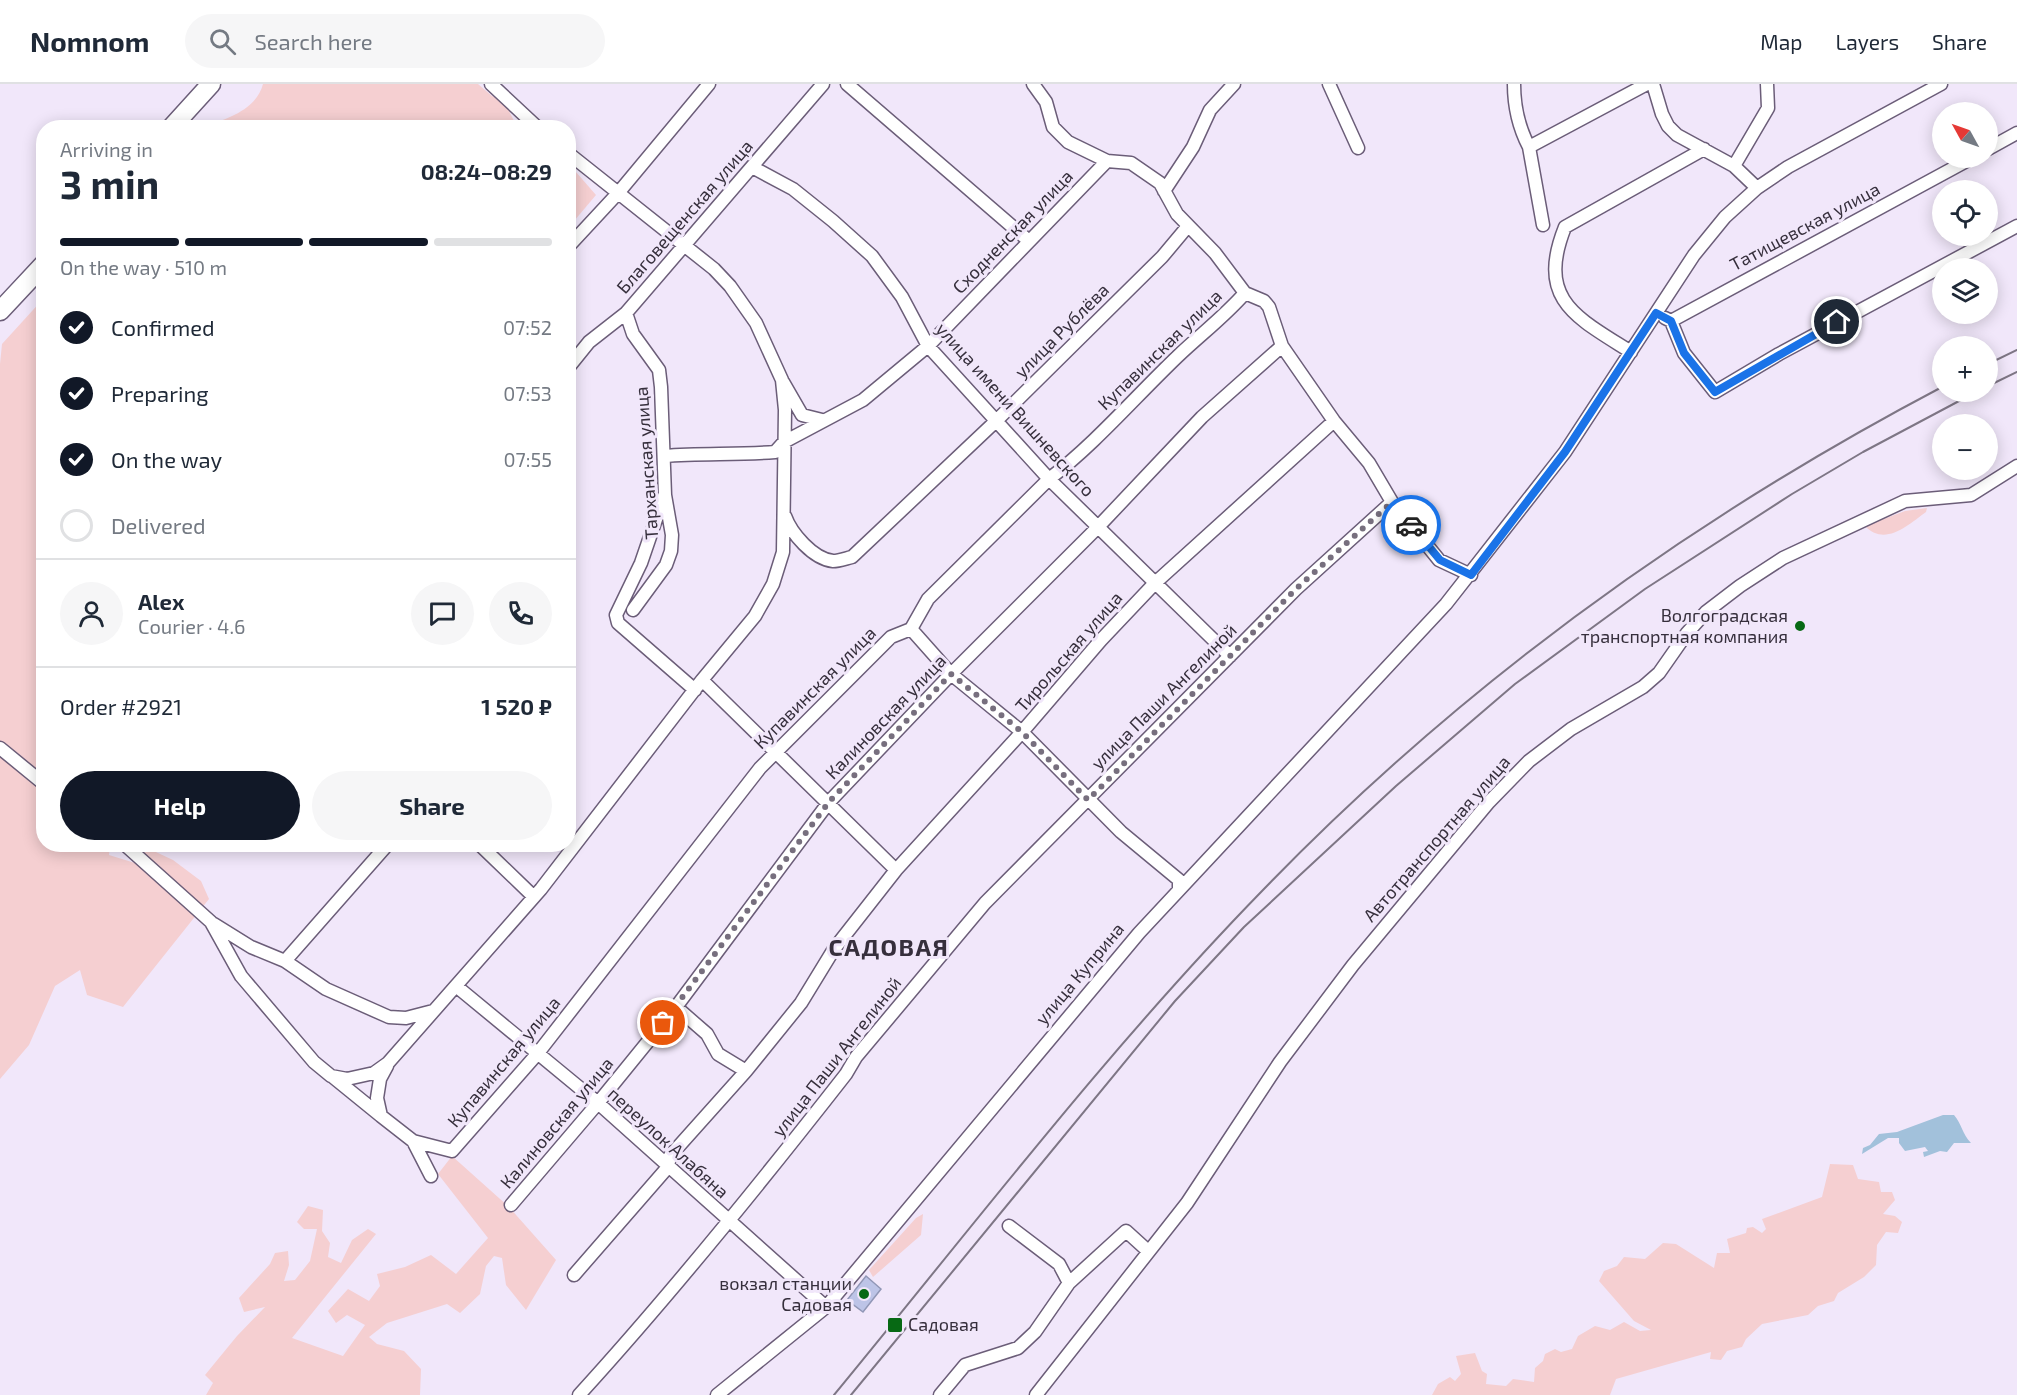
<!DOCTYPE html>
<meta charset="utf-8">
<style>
:root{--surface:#fff;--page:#f6f6f7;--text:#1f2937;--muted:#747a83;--line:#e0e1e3;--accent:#111827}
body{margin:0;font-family:"Exo 2",sans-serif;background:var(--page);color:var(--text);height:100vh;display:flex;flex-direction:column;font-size:22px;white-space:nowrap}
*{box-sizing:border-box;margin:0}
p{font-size:20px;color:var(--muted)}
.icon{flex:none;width:33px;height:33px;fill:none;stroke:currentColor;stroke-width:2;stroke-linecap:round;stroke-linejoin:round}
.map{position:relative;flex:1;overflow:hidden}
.sheet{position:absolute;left:36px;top:36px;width:540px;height:732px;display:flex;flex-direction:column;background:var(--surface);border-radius:24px;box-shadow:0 3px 15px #0003}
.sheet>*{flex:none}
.needle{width:39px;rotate:310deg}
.fabs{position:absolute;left:1932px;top:18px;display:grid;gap:12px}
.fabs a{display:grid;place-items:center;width:66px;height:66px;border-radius:50%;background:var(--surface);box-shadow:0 3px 15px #0003;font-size:30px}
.pin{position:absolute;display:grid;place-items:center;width:51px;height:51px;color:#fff;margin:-26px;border:3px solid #fff;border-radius:50%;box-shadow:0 2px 6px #0007}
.courier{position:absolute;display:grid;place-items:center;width:60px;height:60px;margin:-30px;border:4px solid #1a73e8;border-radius:50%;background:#fff;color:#222;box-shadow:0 2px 8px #0007}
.overview em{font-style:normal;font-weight:700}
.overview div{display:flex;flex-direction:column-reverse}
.overview{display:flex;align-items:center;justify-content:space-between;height:102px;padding:0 24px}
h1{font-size:39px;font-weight:700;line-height:45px}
.bar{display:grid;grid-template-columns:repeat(4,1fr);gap:9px 6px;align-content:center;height:72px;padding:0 24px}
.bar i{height:8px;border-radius:4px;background:var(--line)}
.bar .current{background:var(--accent)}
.bar p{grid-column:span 4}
.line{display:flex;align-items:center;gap:15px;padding:0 24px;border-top:2px solid var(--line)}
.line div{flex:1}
.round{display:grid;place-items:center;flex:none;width:63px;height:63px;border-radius:32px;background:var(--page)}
ol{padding:0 24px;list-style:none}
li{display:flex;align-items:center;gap:18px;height:66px}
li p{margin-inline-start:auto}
li .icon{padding:6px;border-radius:50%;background:var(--accent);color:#fff;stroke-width:4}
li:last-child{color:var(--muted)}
li i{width:33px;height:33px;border:3px solid var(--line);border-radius:50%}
.action{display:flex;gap:12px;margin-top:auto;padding:12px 24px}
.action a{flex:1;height:69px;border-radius:36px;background:var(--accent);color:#fff;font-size:24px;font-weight:700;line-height:69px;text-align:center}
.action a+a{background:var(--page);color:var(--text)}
header{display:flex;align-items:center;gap:36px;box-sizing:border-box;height:84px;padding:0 30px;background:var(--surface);border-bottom:2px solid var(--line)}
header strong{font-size:28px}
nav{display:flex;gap:33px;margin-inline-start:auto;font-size:21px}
.search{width:420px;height:54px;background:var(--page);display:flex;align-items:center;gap:15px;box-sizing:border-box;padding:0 21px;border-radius:33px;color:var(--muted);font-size:22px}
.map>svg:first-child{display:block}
</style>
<header>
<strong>Nomnom</strong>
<div class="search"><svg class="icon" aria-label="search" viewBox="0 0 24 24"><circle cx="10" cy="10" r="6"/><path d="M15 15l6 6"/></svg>Search here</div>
<nav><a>Map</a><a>Layers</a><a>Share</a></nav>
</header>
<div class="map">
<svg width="2017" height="1311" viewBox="0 0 2017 1311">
<rect width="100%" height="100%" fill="#f1e7fa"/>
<path fill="#f5cfd1" d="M263,0H478L492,12L504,17L516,41L521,43L200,44C224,36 256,27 263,0Z
M569,80L596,111L569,143Z
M43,215L44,760L110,761L109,771L148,783L143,762L173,776L201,797L209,815L123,923L87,911L80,886L55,902L29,961L0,995V280L2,260Z
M1927,424L1926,428C1908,441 1885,463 1865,442L1905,427Z
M452,1072L509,1123L556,1176L526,1226L506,1201L502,1174L494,1172L486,1182L480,1210L460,1229L447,1220L387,1239L369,1253L377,1260L404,1267L421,1285L420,1311H206L213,1299L205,1291L237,1252L265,1223L244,1228L239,1214L270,1180L275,1169L288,1167L289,1181L284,1197L295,1196L310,1177L317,1145H304L297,1138L308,1122L323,1126L322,1147L330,1159L328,1173L341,1179L352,1156L368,1145L376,1150L292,1254L343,1272L365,1241L347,1231L336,1239L328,1227L348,1205L369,1217L380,1202L377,1190L405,1183L431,1171L456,1190L488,1154L438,1090Z
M1830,1080L1853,1081L1858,1095L1879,1098L1881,1108H1892L1895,1116L1883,1130L1895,1132L1902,1138L1898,1149L1886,1148L1877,1161L1876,1181L1864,1193L1838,1209L1834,1217L1818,1222L1808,1231L1762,1240L1746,1255L1742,1263L1727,1267L1721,1276L1710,1275L1711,1268L1616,1295L1610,1311H1432L1438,1300L1450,1293L1455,1297L1461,1290L1456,1272L1475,1269L1482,1287L1487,1290L1486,1300L1506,1302L1513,1295L1534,1298L1535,1284L1543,1277L1545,1270L1555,1265L1561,1268L1572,1265L1578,1252L1595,1242L1610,1246L1624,1238L1640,1247L1651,1246L1634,1237L1599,1197L1604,1187L1617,1182L1624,1173L1645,1175L1663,1159L1676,1160L1714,1184L1717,1169H1730L1727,1155L1746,1149L1747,1144L1753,1143L1762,1149L1766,1145L1762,1135L1822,1113Z
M923,1130L921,1151L873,1193L869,1186L916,1134Z"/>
<path fill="#a2c1db" d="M1943,1031H1954C1962,1040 1962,1050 1971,1059H1954L1947,1068L1940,1067L1924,1073L1923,1068L1928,1067L1925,1063L1905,1067L1899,1059V1054H1888L1862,1070L1863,1064L1870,1061L1879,1050L1897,1048Z"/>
<path fill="#bdc4e7" stroke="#9197b6" stroke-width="1.5" d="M866,1192L881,1205L863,1228L847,1216Z"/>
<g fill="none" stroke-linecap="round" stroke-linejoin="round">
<defs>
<path id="minor" d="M491,0L538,44
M847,0L1029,157
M1033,0L1046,18L1053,43L1068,58L1107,77L1131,79L1160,99L1177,130L1215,169L1245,209L1264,217L1269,223L1282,262L1334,337L1369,379L1392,418L1439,476L1471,491
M1329,0L1358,64
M1514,0C1514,23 1518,42 1529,63
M1653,0L1662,30L1668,42L1677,51L1734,82L1757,104
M1988,65L2017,49
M1734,82L1768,24L1767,0
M752,83L793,105L833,137L872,172L902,213L928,262L1049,395L1230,572
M1164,107L1193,63L1210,26L1234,0
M1543,141L1529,63L1647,0
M568,163L619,108L709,0
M626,229L633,250L659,286L661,303L665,411L672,451L671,467L666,481L633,526
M1665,234L1671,237L1972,74
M1671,237L1684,269L1715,308L1779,270L2017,142
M1631,268C1576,233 1536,216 1565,143L1704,65
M568,284L589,258L626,229L823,0
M783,298L802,331L822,336
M664,372C701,369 738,371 775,368L784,358L863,316L928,262L1107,77
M664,412L641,479L616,531L618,539L695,606
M785,432C791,449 813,475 833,477C839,477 847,474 852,473L996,337L1162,173L1188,142
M911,545L951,590L1022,648L1121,748L1179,796V806
M702,596L896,786
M0,664L44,700
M124,760L211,838L241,892L314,978L331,992L347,995L374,989L388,979L541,805L702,596L755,532L773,500L783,468L785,326L782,296L756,239L730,202L714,185L568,69
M479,760L534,813
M214,840L251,863L285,877L326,905L389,933L406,934L433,927
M285,877L388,760
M456,902L598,1019L826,1223
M387,982L380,995L377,1014L381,1032L413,1057L452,1067L538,969L760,684L891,553L911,545L928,515L1049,395C1096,359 1135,313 1178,272C1200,251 1225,232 1245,209
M746,987L801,919L834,865L896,786L1022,648L1101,556L1155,499L1334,337
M333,993L381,1032
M413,1057L431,1092
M511,1121L598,1019L676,923L829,718L951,590L1098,443L1202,333L1282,262
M1009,1142L1059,1180L1069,1199
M574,1191L668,1083L670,1072L746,987L718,970L707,950L676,923
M579,1311C673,1208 760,1100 846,990L856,973L985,819L1296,505L1392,418
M717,1311L826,1223L1139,849L1446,520L1565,368L1694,171L1725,133L1757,104L1788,83L1941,0
M940,1311L965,1281L1018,1264L1035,1248L1069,1199L1126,1147L1148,1167
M1036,1311L1187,1119L1280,978L1353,881L1489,718L1529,677L1571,645L1643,603L1659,589L1687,549L1706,528L1740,502L1783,474L1905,417L1971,411L2017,382"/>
<path id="highway" d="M171,44L211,0
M0,227L44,180"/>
</defs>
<use href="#minor" stroke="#6b5d78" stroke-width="15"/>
<use href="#highway" stroke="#6b5d78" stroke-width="21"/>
<use href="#minor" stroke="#fff" stroke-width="12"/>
<use href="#highway" stroke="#fff" stroke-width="18"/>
<path stroke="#7e7685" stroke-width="2" d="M1988,280L2017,266
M1988,302L2017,288
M834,1311C974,1141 1108,965 1262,807C1459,603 1691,435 1942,303
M851,1311L1175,917L1244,843L1396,702L1515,600L1645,505L1792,410L1863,368L1976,308"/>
</g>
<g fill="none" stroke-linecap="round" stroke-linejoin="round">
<path stroke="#776f7e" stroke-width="6" stroke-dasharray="0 10.8" d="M663,939L829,718L951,590L1022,648L1088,716L1296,505L1392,418L1411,441"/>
<path stroke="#1a73e8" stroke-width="8" d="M1411,441L1440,476L1471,491L1565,368L1656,229L1671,237L1684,269L1715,308L1837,238"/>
</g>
<g fill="#076914" stroke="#f1e7fa" stroke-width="2">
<circle cx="1800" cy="542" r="6"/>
<circle cx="864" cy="1210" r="6"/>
<rect x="887" y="1233" width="16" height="16" rx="3"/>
</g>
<g text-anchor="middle" stroke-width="6" stroke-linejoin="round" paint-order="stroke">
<g font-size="18" fill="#362f3c" stroke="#f1e7fa">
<text transform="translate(685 133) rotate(-49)" y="6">Благовещенская улица</text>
<text transform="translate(1805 143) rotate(-28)" y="6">Татищевская улица</text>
<text transform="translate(1013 148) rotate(-46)" y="6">Сходненская улица</text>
<text transform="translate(1062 247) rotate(-45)" y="6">улица Рублёва</text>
<text transform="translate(1160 266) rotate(-44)" y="6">Купавинская улица</text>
<text transform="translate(1015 326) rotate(48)" y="6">улица имени Вишневского</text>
<text transform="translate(647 379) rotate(-94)" y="6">Тарханская улица</text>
<text transform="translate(1069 568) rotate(-49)" y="6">Тирольская улица</text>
<text transform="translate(815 604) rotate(-45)" y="6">Купавинская улица</text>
<text transform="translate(1164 613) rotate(-45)" y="6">улица Паши Ангелиной</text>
<text transform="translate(886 633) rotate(-46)" y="6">Калиновская улица</text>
<text transform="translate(1437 755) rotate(-49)" y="6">Автотранспортная улица</text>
<text transform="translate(1080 890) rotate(-50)" y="6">улица Куприна</text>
<text transform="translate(837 973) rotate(-52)" y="6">улица Паши Ангелиной</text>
<text transform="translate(504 978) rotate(-50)" y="6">Купавинская улица</text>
<text transform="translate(557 1039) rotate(-50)" y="6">Калиновская улица</text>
<text transform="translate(668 1059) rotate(42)" y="6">переулок Алабяна</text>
</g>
<g font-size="18" fill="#362f3c" stroke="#f1e7fa" text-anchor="end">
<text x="1788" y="538">Волгоградская<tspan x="1788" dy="21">транспортная компания</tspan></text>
<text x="852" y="1206">вокзал станции<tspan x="852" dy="21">Садовая</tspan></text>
<text x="908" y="1247" text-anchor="start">Садовая</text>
</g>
<g font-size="24" font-weight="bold" letter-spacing="1.5" fill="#362f3c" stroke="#f1e7fa">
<text x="889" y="872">САДОВАЯ</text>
</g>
</g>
</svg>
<div class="fabs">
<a><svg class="needle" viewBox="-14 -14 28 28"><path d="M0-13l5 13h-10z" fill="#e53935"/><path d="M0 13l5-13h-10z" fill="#747a83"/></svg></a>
<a><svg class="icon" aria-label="locate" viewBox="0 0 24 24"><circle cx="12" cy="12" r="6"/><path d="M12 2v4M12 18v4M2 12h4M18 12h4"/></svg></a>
<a><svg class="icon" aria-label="layers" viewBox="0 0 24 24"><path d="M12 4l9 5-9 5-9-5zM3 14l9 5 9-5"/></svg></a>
<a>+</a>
<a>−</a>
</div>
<div class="pin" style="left:663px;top:939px;background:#ea580c"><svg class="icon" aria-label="bag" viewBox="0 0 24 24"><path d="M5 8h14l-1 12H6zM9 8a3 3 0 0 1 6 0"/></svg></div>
<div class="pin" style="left:1837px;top:238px;background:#1f2937"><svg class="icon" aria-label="home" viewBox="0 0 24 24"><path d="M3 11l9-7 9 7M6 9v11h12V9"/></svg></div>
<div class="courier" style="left:1411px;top:441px"><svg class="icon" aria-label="car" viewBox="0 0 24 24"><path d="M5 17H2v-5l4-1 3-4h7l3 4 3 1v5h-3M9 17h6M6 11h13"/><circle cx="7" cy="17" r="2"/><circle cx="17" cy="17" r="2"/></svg></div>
<section class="sheet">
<div class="overview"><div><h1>3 min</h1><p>Arriving in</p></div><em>08:24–08:29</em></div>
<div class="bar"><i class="current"></i><i class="current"></i><i class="current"></i><i></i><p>On the way · 510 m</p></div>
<ol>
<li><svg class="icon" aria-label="check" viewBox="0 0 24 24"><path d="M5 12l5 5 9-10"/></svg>Confirmed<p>07:52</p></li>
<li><svg class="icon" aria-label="check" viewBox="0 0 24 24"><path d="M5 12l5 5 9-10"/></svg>Preparing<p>07:53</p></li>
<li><svg class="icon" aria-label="check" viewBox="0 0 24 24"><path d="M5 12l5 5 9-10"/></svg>On the way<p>07:55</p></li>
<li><i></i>Delivered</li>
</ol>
<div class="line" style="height:108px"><a class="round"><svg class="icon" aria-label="person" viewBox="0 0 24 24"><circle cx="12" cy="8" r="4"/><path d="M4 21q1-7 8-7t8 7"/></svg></a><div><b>Alex</b><p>Courier · 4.6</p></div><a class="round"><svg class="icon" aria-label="chat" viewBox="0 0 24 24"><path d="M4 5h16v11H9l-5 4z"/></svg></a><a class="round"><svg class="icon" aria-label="phone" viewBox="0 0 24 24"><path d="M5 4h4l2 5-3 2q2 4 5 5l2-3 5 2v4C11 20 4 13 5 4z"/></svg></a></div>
<div class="line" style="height:78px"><div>Order #2921</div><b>1 520 ₽</b></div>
<div class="action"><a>Help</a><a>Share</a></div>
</section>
</div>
